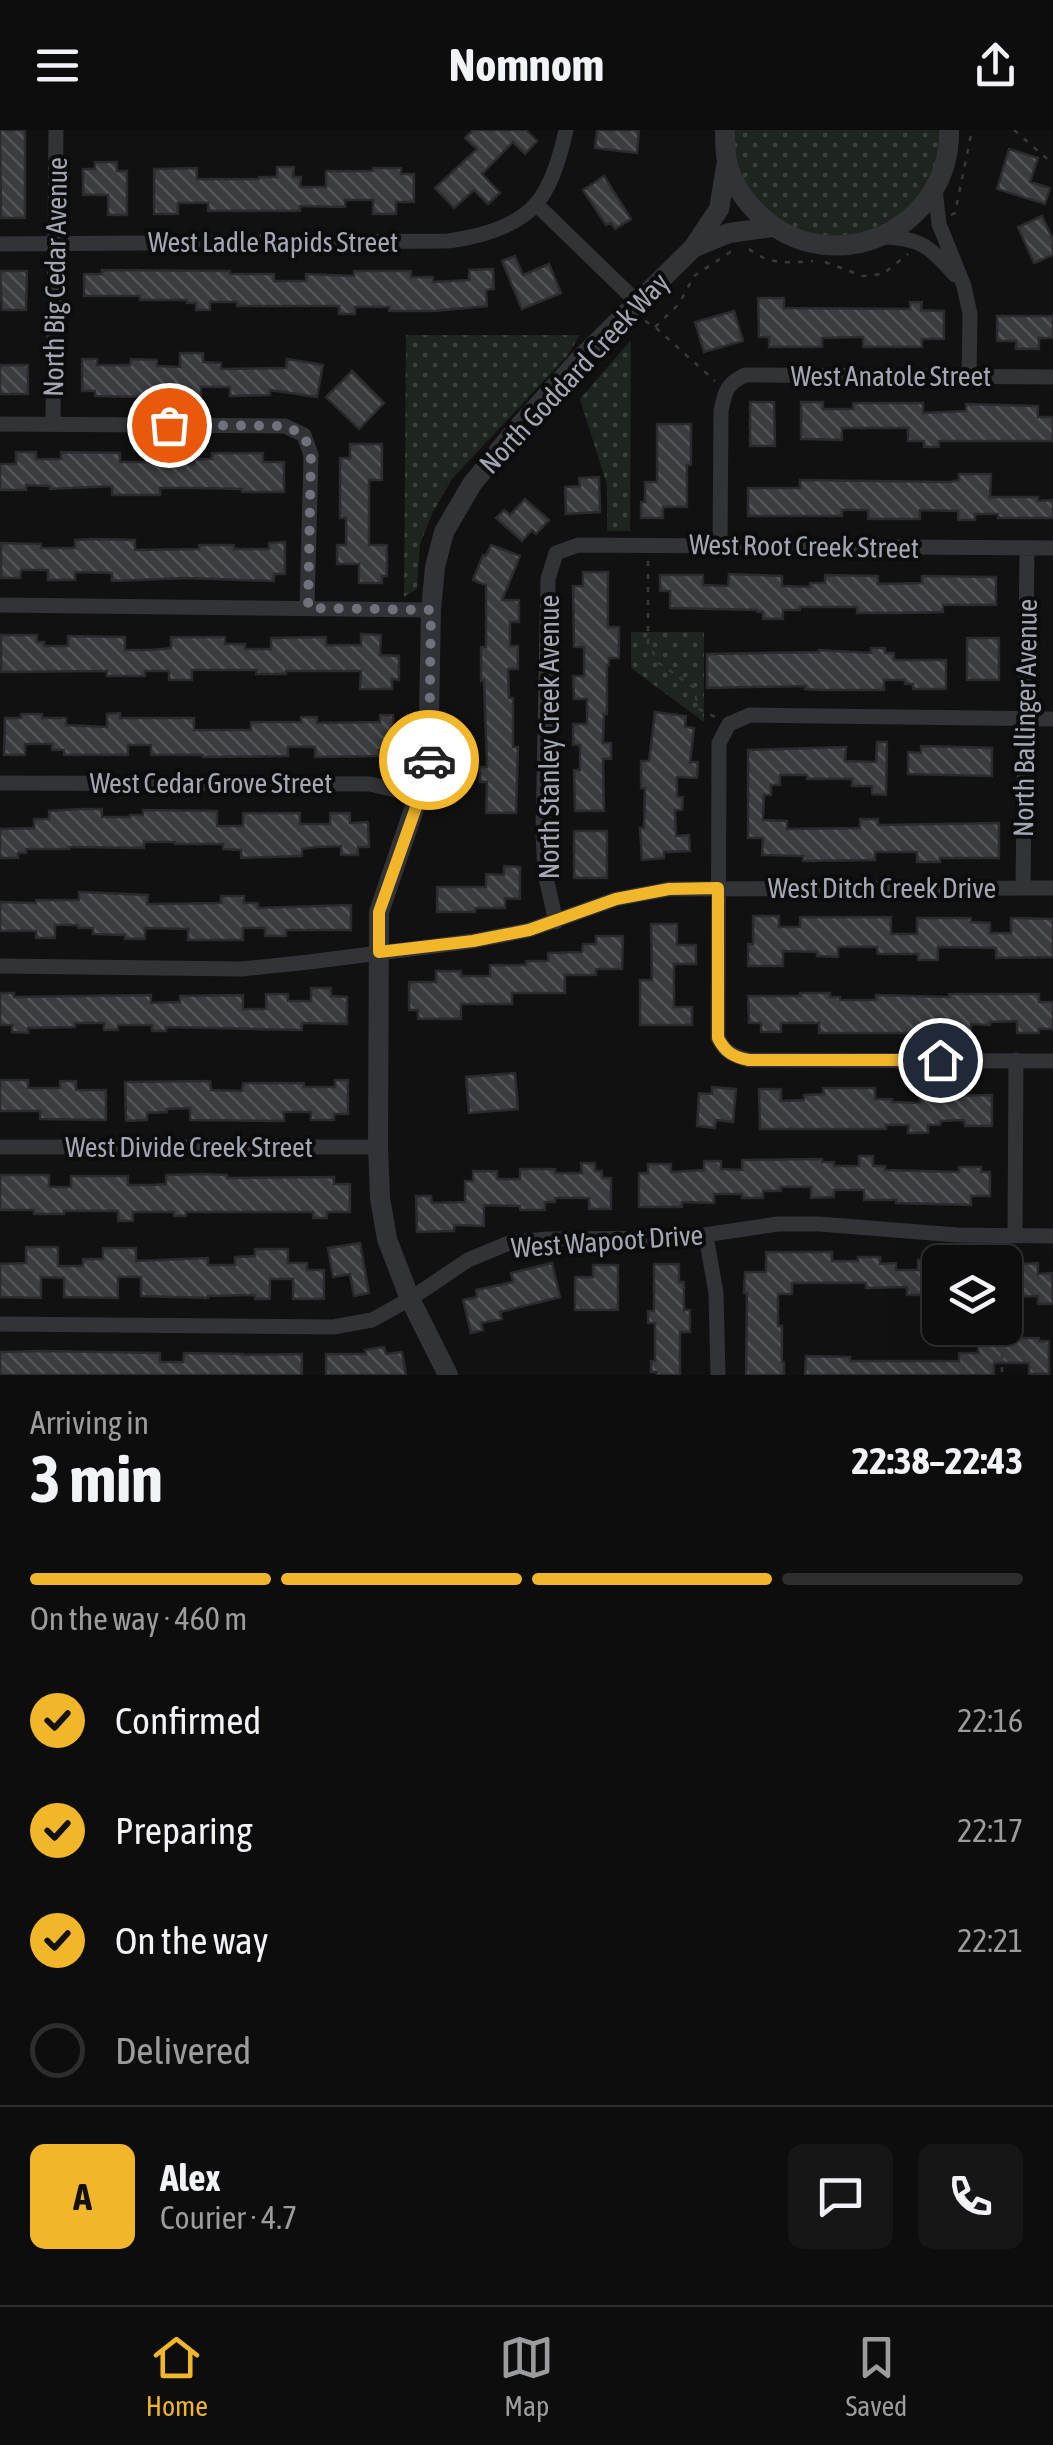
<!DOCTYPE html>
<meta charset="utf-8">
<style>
:root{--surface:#0d0d0e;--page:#161617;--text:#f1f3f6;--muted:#9a9c9e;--line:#2d2d2e;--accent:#f1b62a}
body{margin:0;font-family:"Asap Condensed",sans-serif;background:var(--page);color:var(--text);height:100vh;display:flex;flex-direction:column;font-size:38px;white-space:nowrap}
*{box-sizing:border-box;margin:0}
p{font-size:32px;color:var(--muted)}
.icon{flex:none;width:55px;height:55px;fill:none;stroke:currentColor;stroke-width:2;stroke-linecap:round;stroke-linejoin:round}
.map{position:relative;height:1245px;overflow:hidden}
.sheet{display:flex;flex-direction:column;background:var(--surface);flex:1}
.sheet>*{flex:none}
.buttons{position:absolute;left:922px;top:1115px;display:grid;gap:20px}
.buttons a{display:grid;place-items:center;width:100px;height:100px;border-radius:15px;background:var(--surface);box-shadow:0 10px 40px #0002,0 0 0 2px var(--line);font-size:50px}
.pin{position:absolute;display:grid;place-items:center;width:85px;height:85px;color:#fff;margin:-42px;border:5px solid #fff;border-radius:50%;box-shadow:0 2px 10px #0007}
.courier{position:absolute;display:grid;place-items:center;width:100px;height:100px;margin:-50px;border:8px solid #f1b62a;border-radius:50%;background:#fff;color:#222;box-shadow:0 2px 12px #0007}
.head em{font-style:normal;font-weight:700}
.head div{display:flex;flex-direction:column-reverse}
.head{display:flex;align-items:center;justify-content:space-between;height:170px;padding:0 30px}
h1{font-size:65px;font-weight:700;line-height:75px}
.bar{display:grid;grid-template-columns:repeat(4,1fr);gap:15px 10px;align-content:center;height:120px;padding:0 30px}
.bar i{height:12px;border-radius:8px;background:var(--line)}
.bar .active{background:var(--accent)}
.bar p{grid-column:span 4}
.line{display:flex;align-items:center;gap:25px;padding:0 30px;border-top:2px solid var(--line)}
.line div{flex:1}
.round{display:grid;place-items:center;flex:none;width:105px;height:105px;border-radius:15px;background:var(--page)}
ol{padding:0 30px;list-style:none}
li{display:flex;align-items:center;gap:30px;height:110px}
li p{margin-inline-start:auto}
li .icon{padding:10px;border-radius:50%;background:var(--accent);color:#111;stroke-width:4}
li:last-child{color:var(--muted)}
li i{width:55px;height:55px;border:5px solid var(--line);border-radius:50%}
header{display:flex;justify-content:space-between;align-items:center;height:130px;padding:0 30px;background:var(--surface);font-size:45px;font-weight:700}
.menu{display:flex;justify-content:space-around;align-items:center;height:140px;border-top:2px solid var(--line);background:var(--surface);font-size:28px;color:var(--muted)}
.menu a{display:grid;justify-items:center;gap:5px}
.menu .active{color:var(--accent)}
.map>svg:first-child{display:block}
</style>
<header><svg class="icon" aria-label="menu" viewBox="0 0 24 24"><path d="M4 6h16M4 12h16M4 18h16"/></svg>Nomnom<svg class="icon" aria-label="share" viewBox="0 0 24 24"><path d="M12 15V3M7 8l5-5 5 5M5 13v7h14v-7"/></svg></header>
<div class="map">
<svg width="1053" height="1245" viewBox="0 0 1053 1245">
<defs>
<pattern id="green-dots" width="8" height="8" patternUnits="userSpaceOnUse" patternTransform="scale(2.5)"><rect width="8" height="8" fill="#1d251e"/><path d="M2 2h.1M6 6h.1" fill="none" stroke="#3b423c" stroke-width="1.8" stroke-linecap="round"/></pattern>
<pattern id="building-back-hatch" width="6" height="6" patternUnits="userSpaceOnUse" patternTransform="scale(2.5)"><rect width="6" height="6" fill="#3b3c3f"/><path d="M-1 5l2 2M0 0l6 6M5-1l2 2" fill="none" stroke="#545558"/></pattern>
</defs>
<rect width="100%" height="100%" fill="#111112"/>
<path fill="url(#green-dots)" d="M730,0H944L931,56L907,83L844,111L800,105L749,65L732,30Z
M406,205H580L568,225L452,349L433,382L420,414L417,459L404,467Z
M631,210L630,401H607V355L580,269Z
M631,502H704V592L631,538Z"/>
<path fill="url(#building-back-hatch)" stroke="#2b2b2e" stroke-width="2.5" d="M0,0H25V88H1Z
M473,0H526L537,11L525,24L513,12L482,44L500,63L488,74L474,60L454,78L435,58L477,19L465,8Z
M597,0H639L637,23L595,18Z
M1009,19L1038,28L1030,52L1050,58L1045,74L997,59Z
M95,32H117V41H127V85H108V65H83V39H95Z
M277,37H294L293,47H301L300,57H326V41H373V38H401V44H414V72H396V84H373V70H345V77L300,76V81H208V73H178V84H154V39L197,38V49H259V47H277Z
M604,46L631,89L615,99L611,93L606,95L583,60Z
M1042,86L1053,110V125L1034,133L1018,97Z
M515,126L523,145L549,134L561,163L522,179L502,131Z
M493,139L494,159L486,160L487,176L434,181H389V177H355V184H339V176H237V172H210V180H196V173H187V170H140V166H84V144H102V140L230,141V144H274V151H306V144L354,146V141H411V147H433V152L469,150V140Z
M0,141H27L26,180H2Z
M758,168H784V178L910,179V172H922L921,180L944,181V209H922V217H863V207L822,208V217H769V207H759Z
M734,181L743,211L704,222L695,192Z
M997,186H1053V208H1039V219H1016V211H997Z
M180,223H203V232L221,233V239L286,238L287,229L323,235L317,267L270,260V265L230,266V257H201V268L95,266V261H82V229H97V235H130L131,229L157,230V236L180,237Z
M0,235H28V264H0Z
M352,241L384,273L359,299L326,267Z
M750,272H774L775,316H750Z
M801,272H823V279H853V273H923V283L966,281V274L1038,276V287H1053V311H939V317H924V311H908V298H842V310L801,309Z
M657,294H691V335H687V377H663V388H641V372H645V352H657Z
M350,314H382V350H369V415H387V446H382V453H359V434H337V415H346V388H340V328H350Z
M16,322H36V329H61V322L120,323V332H148L147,323L170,322V335L194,334V329H212V323H263V332H284V362H242V359L194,358H160V365H112V356L50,359V356L26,355V360H0V334H16Z
M959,344H991L990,367H1038V371L1053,370V388H998V384H975V390H958V381L920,380V389H868V380H842V386H748V358H800V350L950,352L959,350Z
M599,347L600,382L566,384L565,357L580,356L579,348Z
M525,369L549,390L536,404L532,400L522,411L496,388L504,380L510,385Z
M96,409L135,410V420L199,419V415H234V419H269V413L285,412V444H274V451L186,448L112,451V443L75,442V450H48V440H21L20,448H1V413L41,414V418H75V410Z
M491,415L520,426L502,470H519V492H510V516H518V539H508L509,568H513V617H518L516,683H486L487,652H480V637H487L484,550L481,551V517H486V455L473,450L483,425L486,426Z
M583,442H608V497H619V528H609V535H607V584H604L603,613H611V629H603L604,681H575L574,640H580V615H573V594H587V569H574L573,546H584V517H574L573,456H583Z
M729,444L782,446V456L810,457V453H825V445L878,446V454L922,453V446L996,447V475H943V482L899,483H857V477H800V480H783V489H763V482H757V480L670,478V461H660V445H703V455L728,456Z
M361,504L381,505L380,525L399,526V550L392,549V559H360L361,541H286V544H256L257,540H192V550H169V541H145V546H107V541L1,542V505H37V512H44V516H68V506L125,507V520H151L171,518V507H225V514H245V519H271V508L326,507V515H361Z
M967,508H999V550H967Z
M871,518H885V523H894V530H946V559H913V554H905V550H884V560H822L805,559L806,556L707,558V524L819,522V520L871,523Z
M655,582L686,586L685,597L694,598L690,632H698L697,648L677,647V667H683L682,680H675L676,706L689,705L690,721L664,722V728L642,730L640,698H644L645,658H641V631H649Z
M120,583V588H194V600H251V592H301V587H317V593L380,592V585H393V620H379V626L315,627V617H288V626L203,627V625H151V615H128V625H64V620H52V614H25V625H4L5,588H21V584H42V588H66V595L107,597V584Z
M877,612H887L886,665L872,664V656H852V649H807V645H780V655H771V665H764L763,690L787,691V699L860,698V689H878V695L999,693V728H940V732H917V722H875V730L803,731V726L762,725L763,708H748V620L846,617L845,631L876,632Z
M921,616L992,618V646L908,644V622L921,623Z
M81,679H102V687H130V685H143V680L217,681V696H243V683H300V694H330V683H350V693L368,692L369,717H358V725H341V716L316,717L302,719V726L241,728V720L223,719V714H175V712H144V718L69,717V719H26V723H18V728H0V699L34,698V689H49V681Z
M574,701H607V748H574Z
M504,736L520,737V769L505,768V778H475V782H437V757H486V744L504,745Z
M79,762L148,765L147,774L221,773V766H244V773H258V778L351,775V800H286V806H265V798H243V810H188V799L145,798V809H125V805L93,804V798H78V795H55V808H36V801H0V772L36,773V770H79Z
M753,786H779V797H800V787H891V804H917V788H971V792L990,793V803H1011V788L1053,789V827L996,828V818L938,817V830H918V824H878L877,817H838V827L817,826V822L783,821V836H748V814H753Z
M651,794H677V815H696V834H674V877H692V895H640V850H652Z
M596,806H623L622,839H596V845H565V863H512V874H461V889H418V880H409V852H436V841H461V846H490V835H526V831H548V823L582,822L583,814H596Z
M311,858H331V866L347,867V894L302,893V900L166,897V901H152V895H118V900H104V893H75V897L28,898V903L12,902V895H0V863H14V867L151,865V873L180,872V866L243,865V879H266V864H288V871H311Z
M800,863H830V867H840V870H876V865L949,867V864H1039V872H1053V899H1039V903H1017V891L990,892V895L971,894L970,903H819V893H781V902H761V893H749L748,866H800Z
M515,943L518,979L469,983L466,947Z
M0,950H28V958H60V951H76V960H106V990L40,989V981H0Z
M335,950H348V984H334V990H311V982H284V991L190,990V978L167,979V982L147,983V990L126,991L125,952L210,951L211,960L242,961L243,953H304V957H335Z
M712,957L736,959L733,992L716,990L715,998L697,996L699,963L712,964Z
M823,958H875V969H892V972L920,973V960H941V966L992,965V996H965L964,990L941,991L940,995H928V1003H908L909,995H886V999H760L759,959H781V971L804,970V965L824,964Z
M859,1026H873V1036H885V1040L959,1042V1037H981V1042H990V1066H971V1075L896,1073V1070H864V1060H834V1067L811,1068V1057H781V1061H763V1068H742V1064H714V1073L682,1072V1077H639V1043H648V1034H671V1042L704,1040V1031H721V1039L742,1040V1030L822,1029V1032H834V1036H859Z
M581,1033H595V1041H602V1048H611V1079H589V1068H555V1072H545V1080H520V1076L484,1075V1096L454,1095V1101L417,1102L416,1066H431L432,1073L465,1072V1051H473V1041H497V1049H520V1039H555V1043H582Z
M204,1044L227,1045V1048L334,1047V1054H350V1082H327V1088H313V1082H186V1086H174V1082H133V1091H118V1081H64V1084H34V1080H0V1045H49V1057H71V1046H128V1055H150L166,1054V1045Z
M360,1113L369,1163L354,1166L350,1144L333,1147L328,1118Z
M26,1117H58V1136H83V1129H103V1118H136V1131L208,1128V1135H235V1127L255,1126V1119H288V1133H307V1140H324V1169H293V1149H270V1169H255V1165L208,1166V1168L141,1166V1147H118V1168L64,1167V1148L41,1147V1168L0,1167V1134L26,1133Z
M766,1122H832V1131H858V1127H880V1134L896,1133V1140H918V1130H940V1165H907V1157L866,1158V1153H792V1164H778V1196H782V1232H784V1245H746L747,1163H744L745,1142H766Z
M552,1133L560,1167L500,1182L502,1189L481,1193L483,1200L471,1203L463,1170L477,1167L476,1160L513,1152L511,1143Z
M1038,1133V1144L1052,1143L1053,1174H1038V1166L1017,1167L1016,1134Z
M654,1134H679V1152H684V1180H690V1202H680V1245H657V1242H651V1231H655V1193H648V1181H654Z
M593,1135H618V1180H575V1147H593Z
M1011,1208H1039V1211H1049V1244H1029V1233H994V1245H805L806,1226L850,1227V1231H959V1223H978V1215H1011Z
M384,1217L386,1224L402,1222L406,1245H326V1224H366L365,1220Z
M42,1221L160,1223V1232H183L184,1223L243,1224V1225L302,1224V1245H0V1222Z"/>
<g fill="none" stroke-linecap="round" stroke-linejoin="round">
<path stroke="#38393e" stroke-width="2.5" stroke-dasharray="5 8" stroke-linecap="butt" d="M1014,0L1053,34
M951,85L955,83L972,0
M749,119C769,135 789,133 813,131
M825,132L863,146L883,144L908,124
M645,191L655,197L715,251
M655,197L679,174L694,146L735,119
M648,431V514L659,533L693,557L699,579L715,587
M1002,1122V1132
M1002,1198V1245"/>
<path stroke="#323337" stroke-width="15" d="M935,58L939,94L964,156L970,184L969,246
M536,74L637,172
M881,107C919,107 931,117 955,145
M0,114L448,111C478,107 515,98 536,74C552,56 561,23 566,0
M0,294L285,296L304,305L311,325L307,478
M53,294L56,0
M720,416L721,281C725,262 726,254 745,245L1053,247
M0,475L431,480
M1053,589L750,585L729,594L719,613L718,908C725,922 733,926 749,930L1053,931
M0,653L370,654L420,666
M1023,758L1027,418
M556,792L545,743L543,703L548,449L556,423L578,415L1053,418
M0,836L242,839L309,832L473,811L529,800L616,769L669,759L1053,758
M0,1017H378
M1015,1105L1016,930
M706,1106L716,1163L718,1245
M0,1194L333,1197L372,1190L410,1169L468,1130L509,1113L546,1109L684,1108L778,1094H819L957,1105L1053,1106"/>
<path stroke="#323337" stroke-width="20" d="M725,0C725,10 725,21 727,31C732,53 746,73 763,88C837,152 951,97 949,0
M695,117L729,103L773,97
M448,1245L410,1169L387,1109L380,1068L378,1017L379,782L428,638L431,480L435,437L444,402L472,354L515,301L580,229L693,118L719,79L727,31"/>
</g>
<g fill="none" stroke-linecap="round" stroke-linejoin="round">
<path stroke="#6f727b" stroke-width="10" stroke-dasharray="0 18" d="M169,295L285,296L304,305L311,325L308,478L431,480L429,630"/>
<path stroke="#f1b62a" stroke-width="12" d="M429,630L420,666L379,782V822L473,811L529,800L616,769L669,759L718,758V908C725,922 733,927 749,930H940"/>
</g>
<g text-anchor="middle" stroke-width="8" stroke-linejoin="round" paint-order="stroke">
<g font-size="28" fill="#a2a7b3" stroke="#0c0c0d">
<text x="273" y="122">West Ladle Rapids Street</text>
<text transform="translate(55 147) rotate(-89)" y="10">North Big Cedar Avenue</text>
<text transform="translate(574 243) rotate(-47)" y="10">North Goddard Creek Way</text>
<text x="891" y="256">West Anatole Street</text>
<text transform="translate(804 416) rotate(1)" y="10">West Root Creek Street</text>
<text transform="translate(1025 588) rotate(-89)" y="10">North Ballinger Avenue</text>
<text transform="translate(549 607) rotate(-90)" y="10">North Stanley Creek Avenue</text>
<text x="211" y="663">West Cedar Grove Street</text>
<text x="882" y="768">West Ditch Creek Drive</text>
<text x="189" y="1027">West Divide Creek Street</text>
<text transform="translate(607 1111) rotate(-4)" y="10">West Wapoot Drive</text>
</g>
</g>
</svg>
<div class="buttons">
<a><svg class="icon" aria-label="layers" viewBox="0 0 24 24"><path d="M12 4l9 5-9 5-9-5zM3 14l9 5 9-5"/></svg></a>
</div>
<div class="pin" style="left:169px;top:295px;background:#ea580c"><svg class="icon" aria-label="bag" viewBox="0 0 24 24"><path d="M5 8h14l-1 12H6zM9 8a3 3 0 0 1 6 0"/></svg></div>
<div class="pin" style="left:940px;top:930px;background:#1f2937"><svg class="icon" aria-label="home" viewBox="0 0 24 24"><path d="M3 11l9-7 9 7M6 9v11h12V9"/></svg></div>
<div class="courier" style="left:429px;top:630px"><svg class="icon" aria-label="car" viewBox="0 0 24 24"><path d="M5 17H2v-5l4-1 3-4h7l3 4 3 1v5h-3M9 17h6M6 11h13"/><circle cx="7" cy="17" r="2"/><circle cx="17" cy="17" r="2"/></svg></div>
</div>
<section class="sheet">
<div class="head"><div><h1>3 min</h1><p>Arriving in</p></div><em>22:38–22:43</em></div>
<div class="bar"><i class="active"></i><i class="active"></i><i class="active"></i><i></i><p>On the way · 460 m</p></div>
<ol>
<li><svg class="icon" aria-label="check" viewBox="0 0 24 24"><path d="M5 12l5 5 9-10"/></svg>Confirmed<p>22:16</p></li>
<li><svg class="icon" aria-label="check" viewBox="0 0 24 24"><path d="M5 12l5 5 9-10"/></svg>Preparing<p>22:17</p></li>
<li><svg class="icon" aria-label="check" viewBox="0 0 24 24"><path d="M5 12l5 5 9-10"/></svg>On the way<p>22:21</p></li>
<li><i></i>Delivered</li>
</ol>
<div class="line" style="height:180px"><b class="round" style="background:var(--accent);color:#111">A</b><div><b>Alex</b><p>Courier · 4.7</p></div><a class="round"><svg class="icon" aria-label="chat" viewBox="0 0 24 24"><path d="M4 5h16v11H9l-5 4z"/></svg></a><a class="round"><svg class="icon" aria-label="phone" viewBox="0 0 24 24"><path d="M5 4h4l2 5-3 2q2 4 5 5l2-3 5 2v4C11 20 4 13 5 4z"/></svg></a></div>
</section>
<nav class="menu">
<a class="active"><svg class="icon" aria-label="home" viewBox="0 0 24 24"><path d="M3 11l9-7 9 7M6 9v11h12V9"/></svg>Home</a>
<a><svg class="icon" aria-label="map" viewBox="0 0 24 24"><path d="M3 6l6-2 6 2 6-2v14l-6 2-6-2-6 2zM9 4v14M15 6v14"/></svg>Map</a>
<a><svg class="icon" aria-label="saved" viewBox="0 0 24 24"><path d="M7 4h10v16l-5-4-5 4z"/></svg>Saved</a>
</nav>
